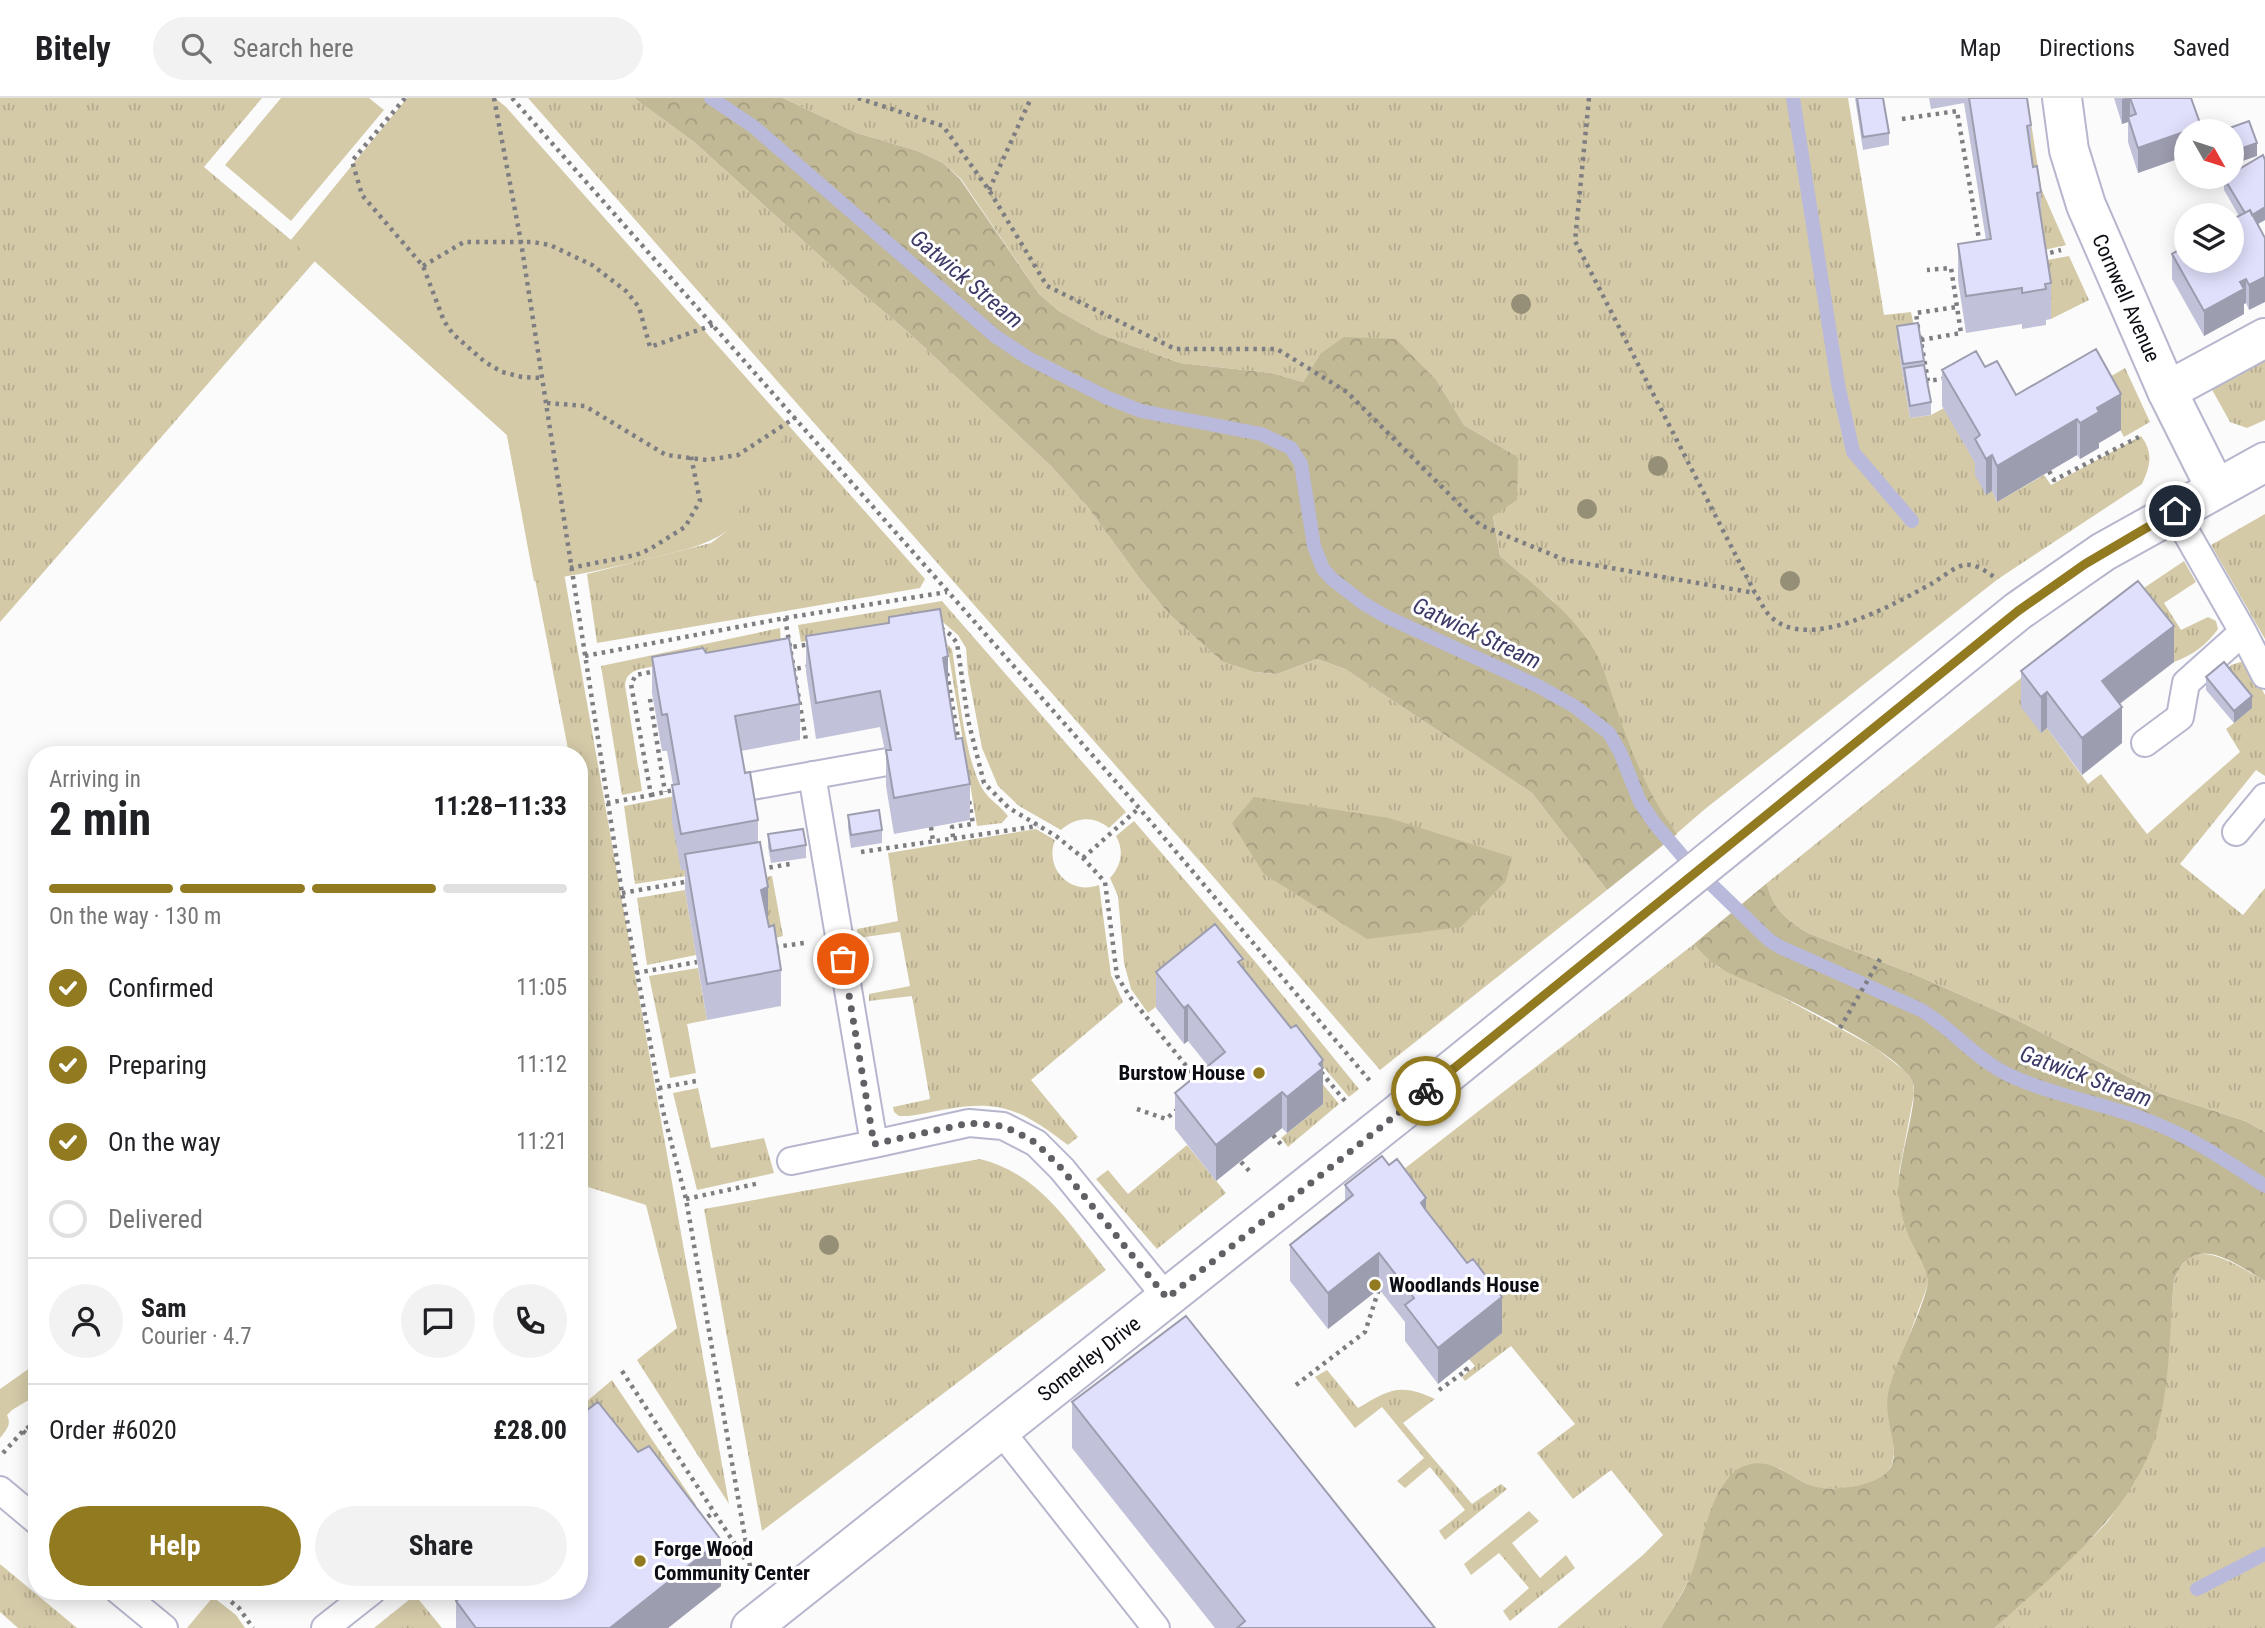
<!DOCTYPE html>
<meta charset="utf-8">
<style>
:root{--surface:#fff;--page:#f2f2f2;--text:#202124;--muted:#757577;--line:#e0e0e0;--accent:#927a21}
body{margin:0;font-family:"Roboto Condensed",sans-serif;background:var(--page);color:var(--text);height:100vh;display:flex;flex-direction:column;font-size:26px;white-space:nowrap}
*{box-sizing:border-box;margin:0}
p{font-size:23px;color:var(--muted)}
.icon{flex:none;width:38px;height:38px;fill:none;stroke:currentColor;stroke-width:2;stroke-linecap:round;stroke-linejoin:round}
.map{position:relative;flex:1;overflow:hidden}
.side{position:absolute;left:28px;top:648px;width:560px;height:854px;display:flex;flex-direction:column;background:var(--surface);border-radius:28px;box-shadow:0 4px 18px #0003}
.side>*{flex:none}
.needle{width:46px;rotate:129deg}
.controls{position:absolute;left:2174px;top:21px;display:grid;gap:14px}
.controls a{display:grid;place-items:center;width:70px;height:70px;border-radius:50%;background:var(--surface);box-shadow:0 4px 18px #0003;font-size:35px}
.pin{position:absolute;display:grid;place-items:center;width:60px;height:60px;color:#fff;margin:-30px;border:4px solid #fff;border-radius:50%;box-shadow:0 2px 7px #0007}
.courier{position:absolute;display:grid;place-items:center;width:70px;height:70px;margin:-35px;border:5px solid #927a21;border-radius:50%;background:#fff;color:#222;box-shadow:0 2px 9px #0007}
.headline em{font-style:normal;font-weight:700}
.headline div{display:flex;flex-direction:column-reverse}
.headline{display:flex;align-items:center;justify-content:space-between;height:119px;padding:0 21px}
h1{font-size:46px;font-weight:700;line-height:52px}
.bar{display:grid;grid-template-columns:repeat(4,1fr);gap:10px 7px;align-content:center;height:84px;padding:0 21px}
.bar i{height:9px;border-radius:5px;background:var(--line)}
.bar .selected{background:var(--accent)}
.bar p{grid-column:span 4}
.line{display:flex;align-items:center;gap:18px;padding:0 21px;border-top:2px solid var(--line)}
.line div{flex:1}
.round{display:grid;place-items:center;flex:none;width:74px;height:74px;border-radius:37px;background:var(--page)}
ol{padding:0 21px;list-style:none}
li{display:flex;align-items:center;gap:21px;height:77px}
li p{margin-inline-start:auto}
li .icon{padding:7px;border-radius:50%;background:var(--accent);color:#fff;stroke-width:4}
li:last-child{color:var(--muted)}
li i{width:38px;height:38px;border:4px solid var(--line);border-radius:50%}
.primary-button{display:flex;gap:14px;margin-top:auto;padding:14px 21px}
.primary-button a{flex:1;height:80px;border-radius:42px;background:var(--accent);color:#fff;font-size:28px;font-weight:700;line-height:80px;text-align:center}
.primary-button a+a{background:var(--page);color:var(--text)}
header{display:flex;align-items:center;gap:42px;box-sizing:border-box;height:98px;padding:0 35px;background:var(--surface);border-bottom:2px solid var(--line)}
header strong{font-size:33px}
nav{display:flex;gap:38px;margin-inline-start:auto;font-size:24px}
.search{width:490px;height:63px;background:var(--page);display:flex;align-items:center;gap:18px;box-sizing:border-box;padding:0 24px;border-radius:38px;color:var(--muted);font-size:26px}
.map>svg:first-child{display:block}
</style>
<header>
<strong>Bitely</strong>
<div class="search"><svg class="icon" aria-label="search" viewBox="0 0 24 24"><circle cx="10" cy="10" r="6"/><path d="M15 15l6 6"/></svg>Search here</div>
<nav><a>Map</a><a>Directions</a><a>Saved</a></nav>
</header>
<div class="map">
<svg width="2265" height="1530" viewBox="0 0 2265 1530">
<defs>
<pattern id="grass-tufts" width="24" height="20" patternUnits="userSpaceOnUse" patternTransform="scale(1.75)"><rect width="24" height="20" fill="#d4caa8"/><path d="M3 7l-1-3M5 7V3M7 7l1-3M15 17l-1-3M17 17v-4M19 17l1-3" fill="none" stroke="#b5ac90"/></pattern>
<pattern id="forest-crowns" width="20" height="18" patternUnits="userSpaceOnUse" patternTransform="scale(1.75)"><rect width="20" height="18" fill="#c1b896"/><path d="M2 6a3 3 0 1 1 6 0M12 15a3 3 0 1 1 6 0" fill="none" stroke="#a59d80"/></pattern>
</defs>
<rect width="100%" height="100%" fill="#fbfbfb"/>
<path fill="url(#grass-tufts)" d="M0,0H262L204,69L291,142L328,99L531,289L729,1406L637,1262L677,1230L646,1107L588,1089L579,1082V744L586,738L579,703V656H569L507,337L315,163L0,524Z
M528,0H634L694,44L851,186L908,234L1051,368L1087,408L1140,481L1168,515L1209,552L1223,564L1254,574L1277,576L1317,561L1345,571L1532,695L1607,792L1380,972L1204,768Z
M783,0H1848L1884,217L1911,214L1916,238L1897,241L1910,320L1931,317L1944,310L1980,373L1986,396L1992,393L1997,404L2044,377L2051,387L2141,338C2154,355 2150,369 2142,386L1998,481L1705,711L1668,743L1574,527L1552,502L1500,458L1493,417L1518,359L1464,327L1437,283L1320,256L1303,284L1272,275L1180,265L1100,236L1059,213L1039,196L961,81L943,65L918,53L857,35Z
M2029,11L2041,90L2066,147L2040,153L2020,13Z
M2069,158L2089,202L2051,221L2042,163Z
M2265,258V322L2247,330L2230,324L2210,288Z
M2125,270L2150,324L2124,339L2096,287Z
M790,329L925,481L920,490L597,545L587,476L711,445L727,433L720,372Z
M2265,416V541L2211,447Z
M2184,463L2196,484L2164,505L2181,532L2208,519L2216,523L2218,531C2207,547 2191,558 2174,564L2074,537Z
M942,503L1126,714L1109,730C1094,717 1075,719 1061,732L1019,708L998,688L982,650L968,575L966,550L958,537L938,520H924L801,544L798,527Z
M780,530L781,545L640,571C631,574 626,577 625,587L642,693L622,697L601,568Z
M947,546L952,551C958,587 965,661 982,690C989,702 1000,707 1008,718L1002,725L977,728Z
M2062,547L2041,635L2047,630L2088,686L2101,676L2147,736L2240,654L2226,631L2234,625L2224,576L2231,567L2244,563L2251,571L2265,597V678L2256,672L2180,766L2243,817L2265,790V1034L2245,1023L2162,996L2015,921L1918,878L1808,835C1787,823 1772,810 1767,785Z
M675,698L681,772L711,767L712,774L635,786L624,708Z
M1134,723L1258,867L1359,991L1349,999L1245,877L1215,862L1148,915L1131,891L1124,865L1118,798L1110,780C1122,767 1124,752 1116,738Z
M1036,731L1055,742C1044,770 1070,798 1099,787L1111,877L1123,904L1031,982L1078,1039L1068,1047C1024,1014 1003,1001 948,1011C932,1013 915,1019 899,1018L894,1014L893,1009L930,1001L912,898L869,903V896L910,888L900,834L858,840L857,831L898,823L888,755Z
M772,778L783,838L764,843L760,780Z
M685,792L696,857L647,867L637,800Z
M1694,846L1718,869L1771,893L1874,949L1905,973L1913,984L1914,996L1899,1075L1922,1163L1927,1174L1928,1186L1889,1293L1894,1355L1892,1366L1886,1377L1875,1384L1845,1390L1823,1391L1810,1388L1779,1370H1740C1707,1399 1708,1441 1691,1478C1682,1496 1671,1513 1661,1530H1557L1643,1457L1663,1437L1611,1372L1573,1401L1537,1355L1575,1326L1511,1248L1465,1283L1462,1279L1475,1268L1469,1261L1502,1235L1395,1078Z
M698,870L707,922L687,926L696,975L670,980L649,878Z
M1312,973L1339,1006L1288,1049L1281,1040L1323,1006Z
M698,990L711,1050L764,1040L774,1075L697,1092L673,995Z
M1187,1047L1226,1095L1157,1151L1096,1081L1108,1072L1128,1096Z
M980,1061C1040,1076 1069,1126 1106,1172L762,1433L704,1111Z
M2197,1155C2223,1156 2243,1171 2265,1183V1530H1995L2094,1438L2108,1423L2136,1382L2171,1218L2174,1182L2179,1171L2188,1160Z
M1327,1272L1358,1310C1388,1292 1400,1284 1435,1301L1403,1325L1472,1406L1501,1386L1507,1391L1445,1442L1439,1433L1465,1412L1430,1369L1405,1390L1397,1383L1424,1360L1382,1309L1355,1330L1315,1279Z
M612,1282L696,1407L669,1424L579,1351V1310Z
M1529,1413L1539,1423L1512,1445L1540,1480L1566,1457L1575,1470L1510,1523L1503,1513L1529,1490L1499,1455L1471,1477L1464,1466Z
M0,1466L77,1530H18L0,1514Z
M415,1497L442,1530H374Z"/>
<path fill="url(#forest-crowns)" d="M634,0H783L857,35L918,53L943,65L960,81L1039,196L1059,213L1100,236L1180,265L1272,275L1303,284L1320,256L1344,239L1396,241L1437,283L1464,327L1518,359L1517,402L1493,418L1500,458C1534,487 1579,520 1599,561C1606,577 1611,595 1617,612C1632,656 1649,699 1677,736L1607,792L1532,695L1345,571L1317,561L1277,576L1254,574L1223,564L1209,552L1168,515L1140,481L1087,408L1051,368L908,234L851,186L694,44Z
M1254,699L1389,720L1512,759L1506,783L1461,829L1367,841L1264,776L1232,725Z
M1767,785C1772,810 1787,823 1808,835L1918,878L2015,921L2162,996L2245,1023L2265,1034V1183C2234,1165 2193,1132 2174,1182C2169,1233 2171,1286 2156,1336C2132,1418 2056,1473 1995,1530H1661C1671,1512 1685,1494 1692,1474C1703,1445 1710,1388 1740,1370C1763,1357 1784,1373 1803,1384C1819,1393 1838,1391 1855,1388C1924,1375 1878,1333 1889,1291C1899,1255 1919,1222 1928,1186C1927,1170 1920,1161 1913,1147C1905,1132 1900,1113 1899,1096C1896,1067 1919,1005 1913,985C1903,957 1800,907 1770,893C1753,884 1733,879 1717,868C1708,862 1701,854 1694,846Z"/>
<path fill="#d4caa8" d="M281,0H369L384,12L291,123L225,67Z
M407,0H495L506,9L790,329L727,433C704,449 678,453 651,460C612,470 574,478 534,483L507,337L291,142Z
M37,1265V1279L32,1283L37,1291V1297L12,1312L7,1317C12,1327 6,1332 0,1340V1291Z
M213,1499L236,1517L245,1530H187Z"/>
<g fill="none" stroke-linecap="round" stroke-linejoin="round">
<path stroke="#b9b9db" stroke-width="14" d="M711,0L754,29L995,238L1028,260L1108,300L1141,313L1261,336L1291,350L1301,366L1314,448L1323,471L1332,481L1363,505L1387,519L1538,588L1574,608L1609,635L1620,654L1640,704L1655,726L1685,761L1769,842L1780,849L1921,912C1953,931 1977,963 2011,978C2053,997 2100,1005 2144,1021C2192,1039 2222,1060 2265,1088
M1793,0L1838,286L1853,354L1912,423
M2197,1491L2265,1456"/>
<defs>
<path id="service" d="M2243,534L2265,577
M2145,645L2180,619L2186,585L2243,534L2174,413
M812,677L874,1046L969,1025L1003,1028L1036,1045L1062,1071L1167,1200
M741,690L887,664
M2236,734L2265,699
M791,1063L874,1046
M1000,1332L1156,1530
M0,1392L37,1423
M119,1493L164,1530
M325,1530L372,1493"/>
<path id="minor" d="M2167,293L2265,240"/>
<path id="tertiary" d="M2062,0L2069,52L2086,107L2167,293L2216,391
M751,1530L1398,1016L2018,513L2103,454L2265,364"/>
</defs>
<use href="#service" stroke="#b6b6ce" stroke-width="30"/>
<use href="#minor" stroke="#b6b6ce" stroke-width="42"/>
<use href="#tertiary" stroke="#b6b6ce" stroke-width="42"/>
<path stroke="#7e7e82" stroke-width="4.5" stroke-dasharray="3.5 5" stroke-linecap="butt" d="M405,0L352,63L362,97L423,168L444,223L453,236L485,264L502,274L522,279L542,280
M494,0L521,144L622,795L663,1013L686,1101L751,1474
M512,0L1139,710L1370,983
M858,0L943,28L989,92L1047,188L1175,251H1277L1347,294L1480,427L1565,462L1755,495
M1589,0L1575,143L1755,495C1760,502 1764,512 1770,518C1808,556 1894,506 1931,486C1940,481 1954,469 1964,467C1975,465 1986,473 1994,479
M1902,21L1957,13L1980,147
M989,92L1031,0
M2042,157L2061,152
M423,168L464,144H532L550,147L592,167L626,193L639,209L650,249L713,227
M1918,230L1916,215L1956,209
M1920,238L1928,283L1947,280
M1921,242L1961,235L1951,170L1927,172
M547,305L585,308L666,357L707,362L738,357L796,319
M2049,373L2054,382L2141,338
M570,470L636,457L650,451L685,429L700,403L691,358
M785,520L806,642
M941,530L951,537L957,545L968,622L984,685L1009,710L1056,738L1083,760L1105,784L1117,878L1130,899L1197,981
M785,550L811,546
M585,558L785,520L947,494
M789,572L811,568
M947,575L959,646
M650,601L665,694
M651,697L674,692
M607,705L651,697L631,586L636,577L656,573
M931,729L933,743
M953,739L952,729L973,726L969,702
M861,754L1038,728
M1083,760L1139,710
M761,771L790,766
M622,795L690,783
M775,849L804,845
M636,875L697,864
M1840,930L1880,861
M1321,974L1345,1003
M659,990L696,983
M1137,1011L1166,1021L1179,1010
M1273,1037L1284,1050
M1241,1064L1252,1076
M686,1101L760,1085
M622,1273L746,1463
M1296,1287L1365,1234L1379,1191
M1439,1292L1467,1272L1462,1266
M23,1333L37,1344
M3,1355L23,1333L37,1323
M701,1424L714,1414
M218,1493L239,1510L253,1530"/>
<use href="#service" stroke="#fff" stroke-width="26"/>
<use href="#minor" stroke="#fff" stroke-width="38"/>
<use href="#tertiary" stroke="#fff" stroke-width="38"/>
</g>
<g fill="#968f77">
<circle cx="1521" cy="206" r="10"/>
<circle cx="1658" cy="368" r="10"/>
<circle cx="1587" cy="411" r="10"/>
<circle cx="1790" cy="483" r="10"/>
<circle cx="829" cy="1147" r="10"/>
</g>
<path fill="#c1c1d9" d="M1855,0H1883L1889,35V47L1863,52Z
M1929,0H2023L2031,27V56L2033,69L2041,94V124L2051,185V221L2046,222V227L2022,231V226L1966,235L1958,182V146L1986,142L1964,5L1931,11Z
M2114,0H2191L2201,33H2186V58L2138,75L2128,44V24L2122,26Z
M2265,62V122L2258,126L2249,212L2246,205L2244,206V216L2204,238L2172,181V156L2239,118L2224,92V80Z
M1897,228L1924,263L1931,304V317L1910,320L1897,241Z
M1985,269L2016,297L2121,332L2099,345V350L2080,361L2077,357L1997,404L1992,393L1986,397L1975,377V365L1942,308V272Z
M806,538L948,588L956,641L970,686V722L894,736L886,688V658L880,629L816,641L806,574Z
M706,555L800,606V642L741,653L745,675L758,722V744L768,824L781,872V908L707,922L685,792V772H681L672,723V687H673L667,653H662L652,595V559Z
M2174,564L2120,606L2122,645L2082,677L2047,630L2041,635L2021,609V573Z
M2206,579L2252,610L2234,625L2206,592Z
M848,717L882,732V745L851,750L848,730Z
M768,736L806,747V760L771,765L768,749Z
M1243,870L1291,930L1323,962V1006L1287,1035L1282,1030L1216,1083L1175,1031V995L1208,968L1188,943L1184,946L1156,910V874Z
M1389,1067L1426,1112L1502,1235L1438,1286L1405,1243V1224L1379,1191L1328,1231L1290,1183V1147L1345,1103V1087Z
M1072,1304L1435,1530H1215L1072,1350Z
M721,1488L668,1530H456V1503Z"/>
<path fill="#9d9db0" d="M2126,0H2130V23L2128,19V24L2122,26V1Z
M2201,28V33H2186Z
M2186,33V58L2138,75V50Z
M2257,45V58L2231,67V54Z
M2265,109V122L2247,132V120Z
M2265,179V204L2249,212V187Z
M2246,181V205L2244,206V216L2204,238V213L2240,184Z
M2121,296V332L2099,345V350L2080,361V325L2097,310Z
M2077,321V357L1997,404V368Z
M1992,357V393L1986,397V361Z
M2174,528V564L2102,619V583Z
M948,558V595L943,560Z
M2047,594V630L2041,635V599Z
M2252,598V610L2234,625V613Z
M2122,609V645L2082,677V640Z
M768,789V826L761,792Z
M1188,907V943L1184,946V910Z
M1323,962V1006L1287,1035V999L1319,966Z
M1282,994V1030L1216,1083V1047Z
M1426,1100V1136L1421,1105Z
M1379,1155V1191L1328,1231V1195Z
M1502,1199V1235L1438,1286V1250Z
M721,1442V1488L668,1530H610Z"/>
<path fill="#e0e0fc" stroke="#9d9db0" stroke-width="2" d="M1857,0H1883L1889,35L1863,39Z
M1969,0H2027L2031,27L2027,28L2033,69L2037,68L2041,94L2037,95L2051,185L2045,186L2046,191L2022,195V190L1966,198L1958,146L1991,141Z
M2130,0H2191L2201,28L2138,50L2128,19L2136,16Z
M2249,23L2257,45L2231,54V33H2221Z
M2263,57L2265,62V109L2252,117L2250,112L2245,115L2224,80L2231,79V76Z
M2250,112L2265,140V179L2249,187L2246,181L2240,184L2244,191L2204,213L2172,156L2186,148V163H2231V122Z
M1918,225L1924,263L1903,266L1897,228Z
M2096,251L2121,296L2097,310L2099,314L2080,325L2077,321L1997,368L1992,357L1986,361L1975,341L1980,337L1942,272L1976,253L1985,269L1997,263L2016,297Z
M1924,267L1931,304L1910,308L1904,270Z
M2138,483L2174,528L2102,583L2122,609L2082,640L2047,594L2041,599L2021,573Z
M940,511L948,558L943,560L956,641L962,640L970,686L894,700L886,652H891L880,593L816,605L806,538L889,525V519Z
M789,540L800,606L735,618L745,675L750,674L758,722L681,736L672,687L679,686L667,616L662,617L652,559L703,550L706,555Z
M2224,564L2252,598L2234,613L2206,579Z
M879,712L882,732L851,737L848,717Z
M803,731L806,747L771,753L768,736Z
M760,744L768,789L761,792L769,829L774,827L781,872L707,886L685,756Z
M1215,826L1243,861L1238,864L1291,930L1296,927L1323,962L1319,966L1323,970L1287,999L1282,994L1216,1047L1175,995L1225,954L1188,907L1184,910L1156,874Z
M1382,1058L1389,1067L1397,1061L1426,1100L1421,1105L1425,1111L1467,1165L1473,1161L1502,1199L1438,1250L1405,1207L1414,1200L1379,1155L1328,1195L1290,1147L1353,1097L1345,1087Z
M1186,1218L1435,1530H1237L1245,1523L1072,1304Z
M598,1304L638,1354L649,1348L721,1442L610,1530H476L456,1503L468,1493H579V1318Z"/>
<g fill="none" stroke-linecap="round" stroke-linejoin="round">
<path stroke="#606065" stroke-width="7" stroke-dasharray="0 12.6" d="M843,861L874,1046L969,1025L1003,1028L1020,1036L1036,1045L1062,1071L1167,1200L1426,993"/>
<path stroke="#927a21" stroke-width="9" d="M1426,993L2018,513L2085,466L2175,413"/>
</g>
<g fill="#927a21" stroke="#fff" stroke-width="2.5">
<circle cx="1259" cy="975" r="7"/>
<circle cx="1375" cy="1187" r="7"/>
<circle cx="640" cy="1463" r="7"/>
</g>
<g text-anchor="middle" stroke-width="6" stroke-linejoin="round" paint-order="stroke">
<g font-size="21" fill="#0c0c14" stroke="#fff">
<text transform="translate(2126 200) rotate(66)" y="7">Cornwell Avenue</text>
<text transform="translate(1089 1261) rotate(-38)" y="7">Somerley Drive</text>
</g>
<g font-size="21" font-weight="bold" fill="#0c0c14" stroke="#fff" text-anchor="start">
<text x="1245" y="982" text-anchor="end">Burstow House</text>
<text x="1389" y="1194">Woodlands House</text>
<text x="654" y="1458">Forge Wood<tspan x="654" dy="24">Community Center</tspan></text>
</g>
<g font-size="23" font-style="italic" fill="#3d3a67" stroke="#fff">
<text transform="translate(967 181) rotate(40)" y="8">Gatwick Stream</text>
<text transform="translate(1477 535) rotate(25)" y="8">Gatwick Stream</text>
<text transform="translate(2086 978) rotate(20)" y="8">Gatwick Stream</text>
</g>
</g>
</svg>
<div class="controls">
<a><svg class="needle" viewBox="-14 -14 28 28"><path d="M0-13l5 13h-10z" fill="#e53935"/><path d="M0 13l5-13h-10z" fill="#757577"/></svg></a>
<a><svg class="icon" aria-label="layers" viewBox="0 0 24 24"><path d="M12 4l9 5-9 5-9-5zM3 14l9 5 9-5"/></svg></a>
</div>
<div class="pin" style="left:843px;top:861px;background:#ea580c"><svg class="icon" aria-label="bag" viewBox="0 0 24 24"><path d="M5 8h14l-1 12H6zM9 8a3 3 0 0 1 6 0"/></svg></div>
<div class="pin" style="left:2175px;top:413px;background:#1f2937"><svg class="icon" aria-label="home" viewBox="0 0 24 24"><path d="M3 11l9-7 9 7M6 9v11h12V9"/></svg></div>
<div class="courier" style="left:1426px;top:993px"><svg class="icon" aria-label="bike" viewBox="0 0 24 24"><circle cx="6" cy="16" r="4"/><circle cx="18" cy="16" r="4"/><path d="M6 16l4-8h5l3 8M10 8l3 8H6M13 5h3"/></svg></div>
<section class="side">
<div class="headline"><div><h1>2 min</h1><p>Arriving in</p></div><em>11:28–11:33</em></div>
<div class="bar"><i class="selected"></i><i class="selected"></i><i class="selected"></i><i></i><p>On the way · 130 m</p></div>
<ol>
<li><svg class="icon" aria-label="check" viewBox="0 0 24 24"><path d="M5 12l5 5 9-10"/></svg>Confirmed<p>11:05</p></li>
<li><svg class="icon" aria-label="check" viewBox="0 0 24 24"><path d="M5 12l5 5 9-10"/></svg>Preparing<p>11:12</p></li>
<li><svg class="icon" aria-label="check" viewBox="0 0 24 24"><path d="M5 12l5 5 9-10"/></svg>On the way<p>11:21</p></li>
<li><i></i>Delivered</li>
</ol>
<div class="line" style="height:126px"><a class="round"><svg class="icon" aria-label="person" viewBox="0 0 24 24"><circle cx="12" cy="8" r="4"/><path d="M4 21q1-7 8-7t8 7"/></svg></a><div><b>Sam</b><p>Courier · 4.7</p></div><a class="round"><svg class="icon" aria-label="chat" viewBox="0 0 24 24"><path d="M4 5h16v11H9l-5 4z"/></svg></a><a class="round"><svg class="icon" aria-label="phone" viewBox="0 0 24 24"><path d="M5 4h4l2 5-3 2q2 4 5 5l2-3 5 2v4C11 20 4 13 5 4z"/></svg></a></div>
<div class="line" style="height:91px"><div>Order #6020</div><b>£28.00</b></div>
<div class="primary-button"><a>Help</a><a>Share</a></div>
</section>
</div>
